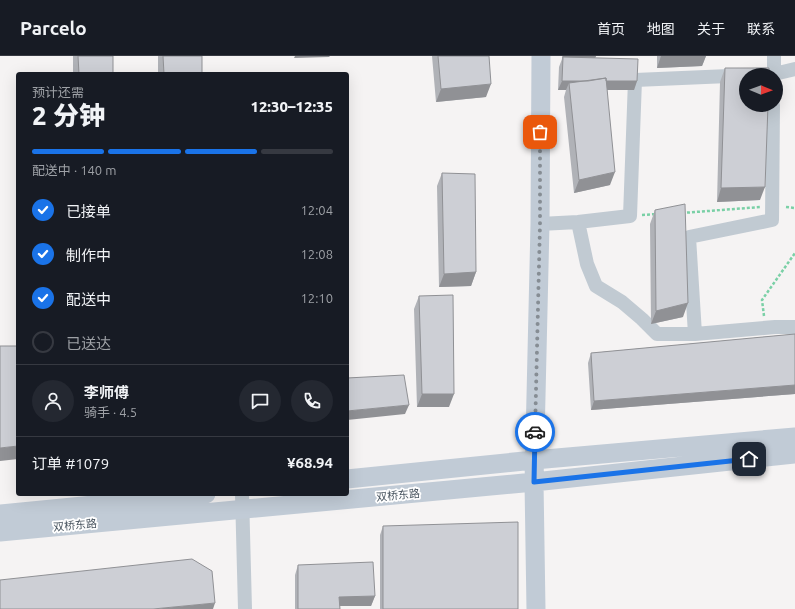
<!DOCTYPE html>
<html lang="zh">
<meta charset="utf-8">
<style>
:root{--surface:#171b24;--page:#242831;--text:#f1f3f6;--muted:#9ea1a6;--line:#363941;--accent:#1a73e8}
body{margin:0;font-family:Ubuntu,"Noto Sans SC",sans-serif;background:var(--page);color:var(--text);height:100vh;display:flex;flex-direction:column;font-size:15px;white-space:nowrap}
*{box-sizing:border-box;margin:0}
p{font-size:13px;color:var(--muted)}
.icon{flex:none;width:22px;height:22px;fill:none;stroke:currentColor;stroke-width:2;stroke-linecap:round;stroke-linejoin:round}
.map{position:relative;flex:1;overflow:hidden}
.details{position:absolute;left:16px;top:16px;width:333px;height:424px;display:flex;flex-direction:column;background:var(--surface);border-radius:4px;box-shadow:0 4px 16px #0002}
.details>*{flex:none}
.needle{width:26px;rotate:91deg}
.fabs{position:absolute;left:739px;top:12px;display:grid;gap:8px}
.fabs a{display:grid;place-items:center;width:44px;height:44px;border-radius:50%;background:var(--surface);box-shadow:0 4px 16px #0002;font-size:20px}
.pin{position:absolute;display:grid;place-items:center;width:34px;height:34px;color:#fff;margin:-17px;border-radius:8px;box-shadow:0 2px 6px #0006}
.courier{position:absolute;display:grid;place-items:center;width:40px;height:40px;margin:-20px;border:3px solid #1a73e8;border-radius:50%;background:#fff;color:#222;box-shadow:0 1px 5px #0007}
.head em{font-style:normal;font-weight:800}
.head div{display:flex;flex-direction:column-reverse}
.head{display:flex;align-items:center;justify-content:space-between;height:68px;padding:0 16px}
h1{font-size:26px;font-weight:800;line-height:30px}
.bar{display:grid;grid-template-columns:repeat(4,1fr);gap:6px 4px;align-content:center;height:48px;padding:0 16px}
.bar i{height:5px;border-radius:3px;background:var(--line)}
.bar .active{background:var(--accent)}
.bar p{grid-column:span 4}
.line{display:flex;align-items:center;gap:10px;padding:0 16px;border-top:1px solid var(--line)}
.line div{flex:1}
.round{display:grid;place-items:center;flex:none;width:42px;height:42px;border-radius:21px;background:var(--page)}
ol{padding:0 16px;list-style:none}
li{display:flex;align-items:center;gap:12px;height:44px}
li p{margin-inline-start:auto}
li .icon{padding:4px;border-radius:50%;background:var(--accent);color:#fff;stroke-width:4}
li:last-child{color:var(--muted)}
li i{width:22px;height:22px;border:2px solid var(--line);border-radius:50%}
header{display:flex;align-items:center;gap:24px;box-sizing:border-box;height:56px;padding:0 20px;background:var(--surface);border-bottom:1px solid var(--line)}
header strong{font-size:19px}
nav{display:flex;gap:22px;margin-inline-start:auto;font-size:14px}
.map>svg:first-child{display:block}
</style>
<header>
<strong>Parcelo</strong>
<nav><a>首页</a><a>地图</a><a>关于</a><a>联系</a></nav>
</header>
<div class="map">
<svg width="795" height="553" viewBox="0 0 795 553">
<rect width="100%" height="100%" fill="#f5f3f3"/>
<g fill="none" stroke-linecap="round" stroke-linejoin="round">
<path stroke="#7ad0a6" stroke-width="2.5" stroke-dasharray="3 2" stroke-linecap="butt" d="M786,151L795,152
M682,157L761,151
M642,159L657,158
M764,260L762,244L795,197"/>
<path stroke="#c1cad2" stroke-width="14" d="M774,19V0
M578,166L587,208L596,230L622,246L642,263L657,278H695L689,181L772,164L773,49
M540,168L578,166L630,160L635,24L774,18L795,13
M695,278L775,271H795
M242,438L245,553"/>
<path stroke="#c1cbd6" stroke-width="19" d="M347,423L534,404L795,381
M0,458L206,438
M0,476L534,426L795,398
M536,553L534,426L540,168L541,0"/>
</g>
<path fill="#b0b2b7" d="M73,0H113V18H73Z
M158,0H202V18H158Z
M432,0H489L486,41L436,46Z
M562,0H596L595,2L637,25L634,34H607L610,129L574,137L564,41L566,34H558L559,11L562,3Z
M657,0H706L702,10L657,12Z
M725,12L760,144L717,146L720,26Z
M442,117L476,216L471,230L439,231L437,130Z
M655,154L683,261L651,268L650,168Z
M419,240L449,351H417L414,253Z
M795,278V338L591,354L588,307L591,297Z
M383,470L518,553H380V479Z
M298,509L375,540L371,550H340V553H295V519Z"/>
<path fill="#909195" d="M295,0H330L329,1L294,2Z
M563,0H596L594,5L563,1L562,3Z
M661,0H706L702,10L657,12Z
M562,25H637L634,34H570L569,27L566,34H558Z
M491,28L486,41L436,46L441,33Z
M615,116L610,129L574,137L579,124Z
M765,131L760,144L717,146L721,132Z
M476,216L471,230L439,231L444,218Z
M688,247L683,261L651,268L656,255Z
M795,329V338L591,354L594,345Z
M422,338H454L449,351H417Z
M409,349L405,358L347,364V355Z
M18,390V403L0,405V392Z
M375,540L371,550H336L339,541Z
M215,547L213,553H153Z"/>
<path fill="#cdcfd5" stroke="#909195" d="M78,0H113V18H79Z
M163,0H202V18H164Z
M438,0H489L491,28L441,33Z
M563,1L638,3L637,25H606V22L588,25H562Z
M725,12H769V19H746V49H768L765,131L721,132Z
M606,22L615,116L579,124L569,27Z
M442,117L475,118L476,216L444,218Z
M685,148L688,247L656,255L655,154Z
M453,239L454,338H422L419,240Z
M795,278V329L594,345L591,297Z
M0,290H18V390L0,392Z
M404,319L409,349L347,355V322Z
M518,466V553H383V470Z
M192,503L212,515L215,547L153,553H0V524Z
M373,506L375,540L339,541L340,553H298V509Z"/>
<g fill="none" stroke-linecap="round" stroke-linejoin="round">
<path stroke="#868d94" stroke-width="4" stroke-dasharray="0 7.2" d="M535,376L540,168V76"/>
<path stroke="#1a73e8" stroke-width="5" d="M535,376L534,426L749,403"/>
</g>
<g text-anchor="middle" stroke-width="3.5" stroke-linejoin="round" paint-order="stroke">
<g font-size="11" fill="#4a5661" stroke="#fff">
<text transform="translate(398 439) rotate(-5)" y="4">双桥东路</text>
<text transform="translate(75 469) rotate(-5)" y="4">双桥东路</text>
</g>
</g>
</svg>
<div class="fabs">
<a><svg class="needle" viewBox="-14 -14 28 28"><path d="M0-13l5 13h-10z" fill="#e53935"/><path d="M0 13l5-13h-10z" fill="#9ea1a6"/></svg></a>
</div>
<div class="pin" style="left:540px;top:76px;background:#ea580c"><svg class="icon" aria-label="bag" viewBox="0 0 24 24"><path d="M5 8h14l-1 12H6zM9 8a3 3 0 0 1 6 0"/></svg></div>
<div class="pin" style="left:749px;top:403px;background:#1f2937"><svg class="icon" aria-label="home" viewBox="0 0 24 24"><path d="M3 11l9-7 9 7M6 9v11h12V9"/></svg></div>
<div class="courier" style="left:535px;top:376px"><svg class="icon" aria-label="car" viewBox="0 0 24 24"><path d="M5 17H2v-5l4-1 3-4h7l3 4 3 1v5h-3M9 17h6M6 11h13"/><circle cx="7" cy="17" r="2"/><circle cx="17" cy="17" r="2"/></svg></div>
<section class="details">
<div class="head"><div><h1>2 分钟</h1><p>预计还需</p></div><em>12:30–12:35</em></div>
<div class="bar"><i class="active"></i><i class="active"></i><i class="active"></i><i></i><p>配送中 · 140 m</p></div>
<ol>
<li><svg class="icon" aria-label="check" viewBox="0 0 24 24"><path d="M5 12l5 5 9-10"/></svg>已接单<p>12:04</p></li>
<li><svg class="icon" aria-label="check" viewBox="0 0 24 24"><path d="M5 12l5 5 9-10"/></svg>制作中<p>12:08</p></li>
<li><svg class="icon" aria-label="check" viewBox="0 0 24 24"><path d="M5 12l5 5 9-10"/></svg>配送中<p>12:10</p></li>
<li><i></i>已送达</li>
</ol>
<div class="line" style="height:72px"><a class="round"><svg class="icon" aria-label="person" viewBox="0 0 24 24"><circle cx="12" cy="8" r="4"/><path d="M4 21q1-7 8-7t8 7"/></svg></a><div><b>李师傅</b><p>骑手 · 4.5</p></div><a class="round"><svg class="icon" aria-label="chat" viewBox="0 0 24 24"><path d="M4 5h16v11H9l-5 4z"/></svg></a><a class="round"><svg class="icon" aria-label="phone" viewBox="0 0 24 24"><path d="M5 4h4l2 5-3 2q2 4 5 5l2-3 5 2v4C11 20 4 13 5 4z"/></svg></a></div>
<div class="line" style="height:52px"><div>订单 #1079</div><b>¥68.94</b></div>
</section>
</div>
